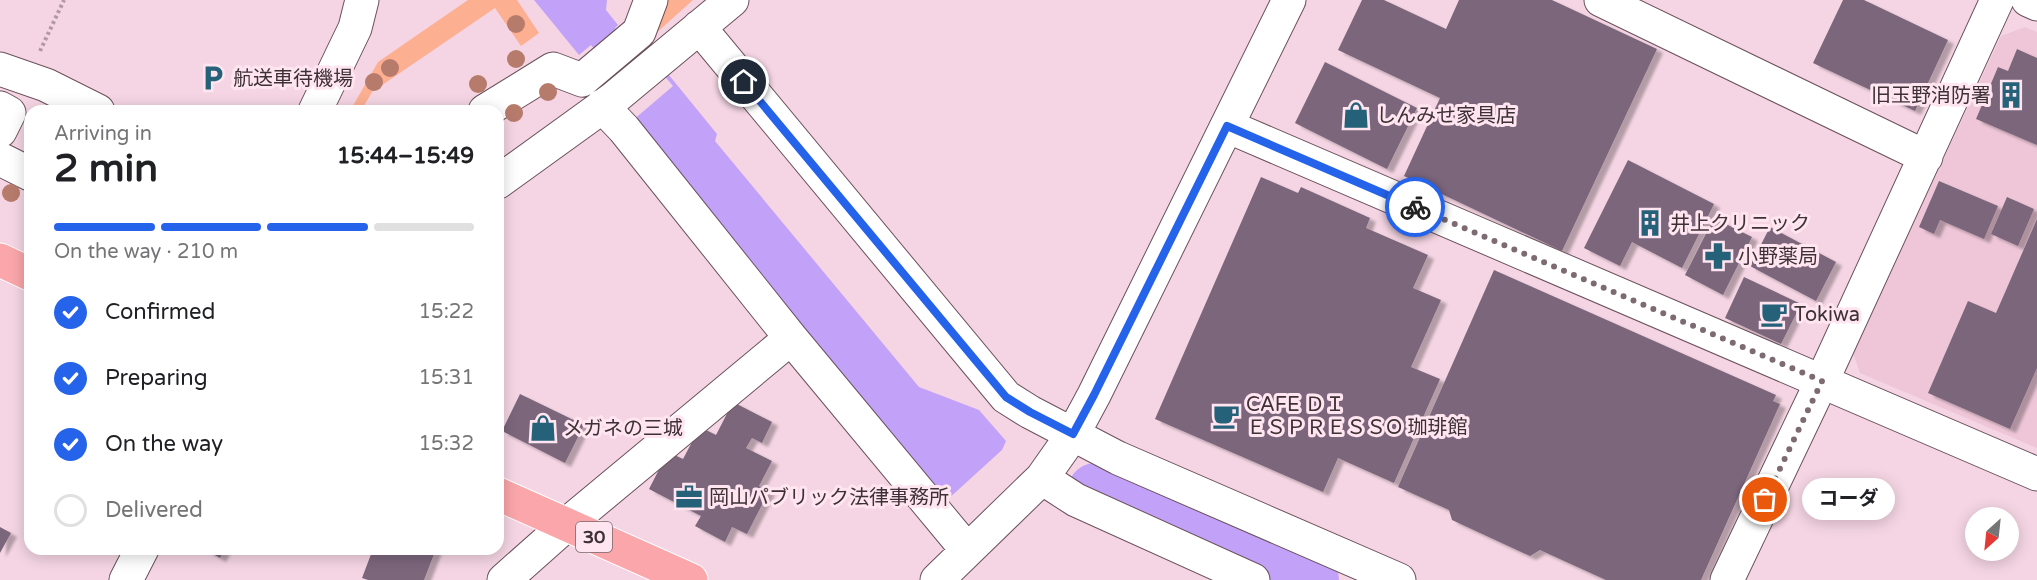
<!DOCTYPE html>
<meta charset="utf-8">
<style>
:root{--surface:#fff;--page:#f2f2f2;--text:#202124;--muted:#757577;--line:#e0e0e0;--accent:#2563eb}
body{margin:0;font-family:"Varela Round","Noto Sans JP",sans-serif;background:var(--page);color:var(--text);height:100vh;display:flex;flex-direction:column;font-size:22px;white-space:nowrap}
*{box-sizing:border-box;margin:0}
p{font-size:20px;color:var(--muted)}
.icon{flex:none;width:33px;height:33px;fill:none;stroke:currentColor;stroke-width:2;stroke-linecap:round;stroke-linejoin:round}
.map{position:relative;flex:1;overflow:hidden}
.drawer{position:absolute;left:24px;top:105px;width:480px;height:450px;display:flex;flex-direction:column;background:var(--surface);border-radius:18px;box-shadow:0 3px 15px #0003}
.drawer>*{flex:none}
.needle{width:39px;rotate:207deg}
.buttons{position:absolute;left:1965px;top:507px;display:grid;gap:12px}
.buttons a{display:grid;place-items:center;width:54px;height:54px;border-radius:50%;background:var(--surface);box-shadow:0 3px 15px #0003;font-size:30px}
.pin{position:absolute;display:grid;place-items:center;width:51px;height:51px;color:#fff;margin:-26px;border:3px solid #fff;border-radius:50%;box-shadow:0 2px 6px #0007}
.courier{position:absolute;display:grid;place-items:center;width:60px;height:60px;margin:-30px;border:4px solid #2563eb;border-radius:50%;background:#fff;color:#222;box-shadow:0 2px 8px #0007}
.bubble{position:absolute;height:42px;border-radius:21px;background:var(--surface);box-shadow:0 3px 15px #0003;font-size:20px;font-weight:700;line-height:42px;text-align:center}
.headline em{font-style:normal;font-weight:700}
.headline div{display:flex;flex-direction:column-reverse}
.headline{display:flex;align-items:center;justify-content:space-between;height:102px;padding:0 30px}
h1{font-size:39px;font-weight:700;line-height:45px}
.bar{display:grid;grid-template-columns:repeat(4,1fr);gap:9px 6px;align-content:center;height:72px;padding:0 30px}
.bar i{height:8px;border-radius:4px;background:var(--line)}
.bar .selected{background:var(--accent)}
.bar p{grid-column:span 4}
ol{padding:0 30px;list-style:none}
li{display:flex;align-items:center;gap:18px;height:66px}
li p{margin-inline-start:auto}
li .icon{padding:6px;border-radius:50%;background:var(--accent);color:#fff;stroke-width:4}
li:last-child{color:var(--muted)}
li i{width:33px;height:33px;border:3px solid var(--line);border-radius:50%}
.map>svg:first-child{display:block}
</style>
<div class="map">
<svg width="2037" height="580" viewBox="0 0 2037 580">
<defs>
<filter id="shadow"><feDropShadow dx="6" dy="4" stdDeviation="1.5" flood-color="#0004"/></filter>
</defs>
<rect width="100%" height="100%" fill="#f5d5e3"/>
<path fill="#eec6d7" d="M2025,27L2037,32V448L1860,373L1853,353L2001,36Z"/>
<path fill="#fdaf92" d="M468,0H517L539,33L521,46L495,8L372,92L361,111H350L378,62Z
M662,0H693L645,43Z"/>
<path fill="#c2a2f8" d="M534,0H607L606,10L618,25L615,28L618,32L595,50L591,45L579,55Z
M633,31L717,134L715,141L919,387L979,410L1006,441L1002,450L947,500L588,68Z"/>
<path fill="#f5d5e3" d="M639,46L673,86L632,121L598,80Z"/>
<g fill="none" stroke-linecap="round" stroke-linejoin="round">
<path stroke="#c2a2f8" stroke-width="58" d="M1096,492L1105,497L1126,500L1310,580"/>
</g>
<path fill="#7b667b" filter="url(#shadow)" d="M1362,0H1384L1446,29L1459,0H1552L1657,49L1562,251L1404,176L1440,98L1338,50Z
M1843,0H1864L1948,40L1915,111L1813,63Z
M2017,49L2037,58V145L1976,119L1998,67L2008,71Z
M1325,62L1417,108L1387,169L1295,123Z
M1628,160L1714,204L1682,268L1632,242L1620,266L1584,248Z
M1261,177L1298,193L1301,187L1370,218L1366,228L1428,255L1413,288L1441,300L1411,367L1440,379L1394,483L1338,458L1323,492L1155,419Z
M1939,181L1998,206L1984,239L1940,220L1934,234L1919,227Z
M2007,197L2034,209L2018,246L1991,234Z
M1714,218L1752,237L1723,295L1685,275Z
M2037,219V368L2010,429L1928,393L1968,301L1996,313Z
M1770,227L1836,262L1816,301L1750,266Z
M1494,270L1776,395L1773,401L1780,404L1701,580H1606L1540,550L1530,556L1452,520L1449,510L1398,487Z
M1744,277L1801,304L1781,344L1725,318Z
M520,394L584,425L565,463L502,431Z
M733,402L772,422L762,443L752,438L746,448L772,461L759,486L769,491L747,534L732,527L725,542L695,526L701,516L649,489L668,452L683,459L700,427L716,435Z
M0,527L11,533L0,553Z
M204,549H225L220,558Z
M373,549H436L424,580H368L362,578Z"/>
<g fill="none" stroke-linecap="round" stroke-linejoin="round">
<defs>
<path id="minor" d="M1601,0L1926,157
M2028,0L2037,4
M699,27L1006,397L1030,412L1118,458L1399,580
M0,69L46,85L98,111
M602,106L624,129L791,338L967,550
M0,108L9,113L0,131
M315,111L355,28L362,0
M485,111L553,69L582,80L639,32L651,0
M1227,126L2037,474
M0,159L30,174
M498,182L613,99L732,0
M1042,478L1076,500L1253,580
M126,580L142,549
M504,580L566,525L791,338
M937,580L1042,478L1073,434L1094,395L1289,0
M1727,580L1822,381L1997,0"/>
<path id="highway" d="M0,260L30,274
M498,494L691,580"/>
</defs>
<use href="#minor" stroke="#6b515c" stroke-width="35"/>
<use href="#highway" stroke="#fff" stroke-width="35"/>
<path stroke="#b299a4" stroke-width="4" stroke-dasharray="3 3" stroke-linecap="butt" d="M40,51L64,0"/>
<use href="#minor" stroke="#fff" stroke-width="33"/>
<use href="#highway" stroke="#faa6aa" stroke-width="33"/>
</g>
<g fill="#b77b6c">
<circle cx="516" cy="24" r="9"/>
<circle cx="516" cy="59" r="9"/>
<circle cx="390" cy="68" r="9"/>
<circle cx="374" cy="82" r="9"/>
<circle cx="478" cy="84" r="9"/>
<circle cx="548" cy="92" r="9"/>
<circle cx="514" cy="113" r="9"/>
<circle cx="11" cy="193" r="9"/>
</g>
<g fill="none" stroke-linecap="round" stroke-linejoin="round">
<path stroke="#7d6a73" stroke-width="6" stroke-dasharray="0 10.8" d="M1415,207L1822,381L1765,500"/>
<path stroke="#2563eb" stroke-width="8" d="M744,82L1006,397L1030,412L1073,434L1094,395L1227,126L1415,207"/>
</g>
<defs>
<symbol id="parking-bare" viewBox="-9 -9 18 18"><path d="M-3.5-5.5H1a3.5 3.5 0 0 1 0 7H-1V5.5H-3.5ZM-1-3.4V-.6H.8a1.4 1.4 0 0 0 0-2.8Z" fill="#256279" stroke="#ffe5ef" stroke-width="2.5" paint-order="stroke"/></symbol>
<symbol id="building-bare" viewBox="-9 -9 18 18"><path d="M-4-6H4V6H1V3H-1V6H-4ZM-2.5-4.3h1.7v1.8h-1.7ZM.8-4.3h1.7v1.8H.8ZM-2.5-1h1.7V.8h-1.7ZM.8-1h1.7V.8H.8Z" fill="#256279" stroke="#ffe5ef" stroke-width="2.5" paint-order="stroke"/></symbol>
<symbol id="shop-bare" viewBox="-9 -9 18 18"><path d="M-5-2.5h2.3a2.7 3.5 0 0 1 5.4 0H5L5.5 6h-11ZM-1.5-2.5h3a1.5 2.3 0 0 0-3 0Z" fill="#256279" stroke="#ffe5ef" stroke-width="2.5" paint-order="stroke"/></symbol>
<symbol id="pharmacy-bare" viewBox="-9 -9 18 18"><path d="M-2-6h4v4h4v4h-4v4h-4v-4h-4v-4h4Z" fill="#256279" stroke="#ffe5ef" stroke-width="2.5" paint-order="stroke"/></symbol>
<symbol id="cafe-bare" viewBox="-9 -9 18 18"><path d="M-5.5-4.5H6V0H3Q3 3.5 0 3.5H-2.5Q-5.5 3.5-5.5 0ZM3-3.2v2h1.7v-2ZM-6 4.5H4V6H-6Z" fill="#256279" stroke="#ffe5ef" stroke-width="2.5" paint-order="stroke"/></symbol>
<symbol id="office-bare" viewBox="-9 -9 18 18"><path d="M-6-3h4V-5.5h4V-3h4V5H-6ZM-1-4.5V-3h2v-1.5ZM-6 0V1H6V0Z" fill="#256279" stroke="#ffe5ef" stroke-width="2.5" paint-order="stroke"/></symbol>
</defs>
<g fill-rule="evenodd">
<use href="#parking-bare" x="194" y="59" width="38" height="38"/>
<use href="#building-bare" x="1992" y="76" width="38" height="38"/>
<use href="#shop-bare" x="1337" y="96" width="38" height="38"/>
<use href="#building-bare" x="1631" y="204" width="38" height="38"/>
<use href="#pharmacy-bare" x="1699" y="237" width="38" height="38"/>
<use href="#cafe-bare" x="1755" y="295" width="38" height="38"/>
<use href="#cafe-bare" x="1207" y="397" width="38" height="38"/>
<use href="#shop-bare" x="524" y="409" width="38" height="38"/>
<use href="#office-bare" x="670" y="478" width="38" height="38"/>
</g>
<g text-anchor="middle" stroke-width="6" stroke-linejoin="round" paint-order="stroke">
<rect fill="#ffe5ef" stroke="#77676e" stroke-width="1.5" x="576" y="522" width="36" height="30" rx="4.5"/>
<g font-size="18" font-weight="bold" fill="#3d3136">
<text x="594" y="543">30</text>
</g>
<g font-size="20" fill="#3d3136" stroke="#ffe5ef" text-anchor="start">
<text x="233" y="85">航送車待機場</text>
<text x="1991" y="102" text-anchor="end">旧玉野消防署</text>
<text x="1376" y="122">しんみせ家具店</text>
<text x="1670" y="230">井上クリニック</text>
<text x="1738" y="263">小野薬局</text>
<text x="1794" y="321">Tokiwa</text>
<text x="1246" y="411">CAFE ＤＩ<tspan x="1246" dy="23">ＥＳＰＲＥＳＳO 珈琲館</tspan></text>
<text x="563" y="435">メガネの三城</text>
<text x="709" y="504">岡山パブリック法律事務所</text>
</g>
</g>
</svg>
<div class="buttons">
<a><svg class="needle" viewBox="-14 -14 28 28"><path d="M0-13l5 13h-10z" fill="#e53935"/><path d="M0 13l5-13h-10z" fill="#757577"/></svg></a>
</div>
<div class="pin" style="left:1765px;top:500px;background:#ea580c"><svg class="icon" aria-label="bag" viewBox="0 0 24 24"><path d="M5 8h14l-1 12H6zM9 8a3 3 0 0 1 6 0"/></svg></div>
<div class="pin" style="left:744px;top:82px;background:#1f2937"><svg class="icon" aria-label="home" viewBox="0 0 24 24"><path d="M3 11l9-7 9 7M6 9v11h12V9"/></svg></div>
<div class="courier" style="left:1415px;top:207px"><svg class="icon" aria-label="bike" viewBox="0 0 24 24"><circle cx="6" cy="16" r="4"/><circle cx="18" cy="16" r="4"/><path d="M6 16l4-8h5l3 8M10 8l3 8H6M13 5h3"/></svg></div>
<div class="bubble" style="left:1802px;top:478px;width:93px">コーダ</div>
<section class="drawer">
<div class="headline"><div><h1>2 min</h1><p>Arriving in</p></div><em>15:44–15:49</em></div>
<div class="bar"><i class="selected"></i><i class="selected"></i><i class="selected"></i><i></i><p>On the way · 210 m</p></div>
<ol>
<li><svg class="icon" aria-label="check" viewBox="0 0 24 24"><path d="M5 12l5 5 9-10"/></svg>Confirmed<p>15:22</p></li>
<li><svg class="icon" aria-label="check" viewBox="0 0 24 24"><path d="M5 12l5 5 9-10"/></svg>Preparing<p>15:31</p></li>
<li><svg class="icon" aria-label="check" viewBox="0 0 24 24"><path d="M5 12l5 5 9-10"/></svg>On the way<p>15:32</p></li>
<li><i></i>Delivered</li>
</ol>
</section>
</div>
